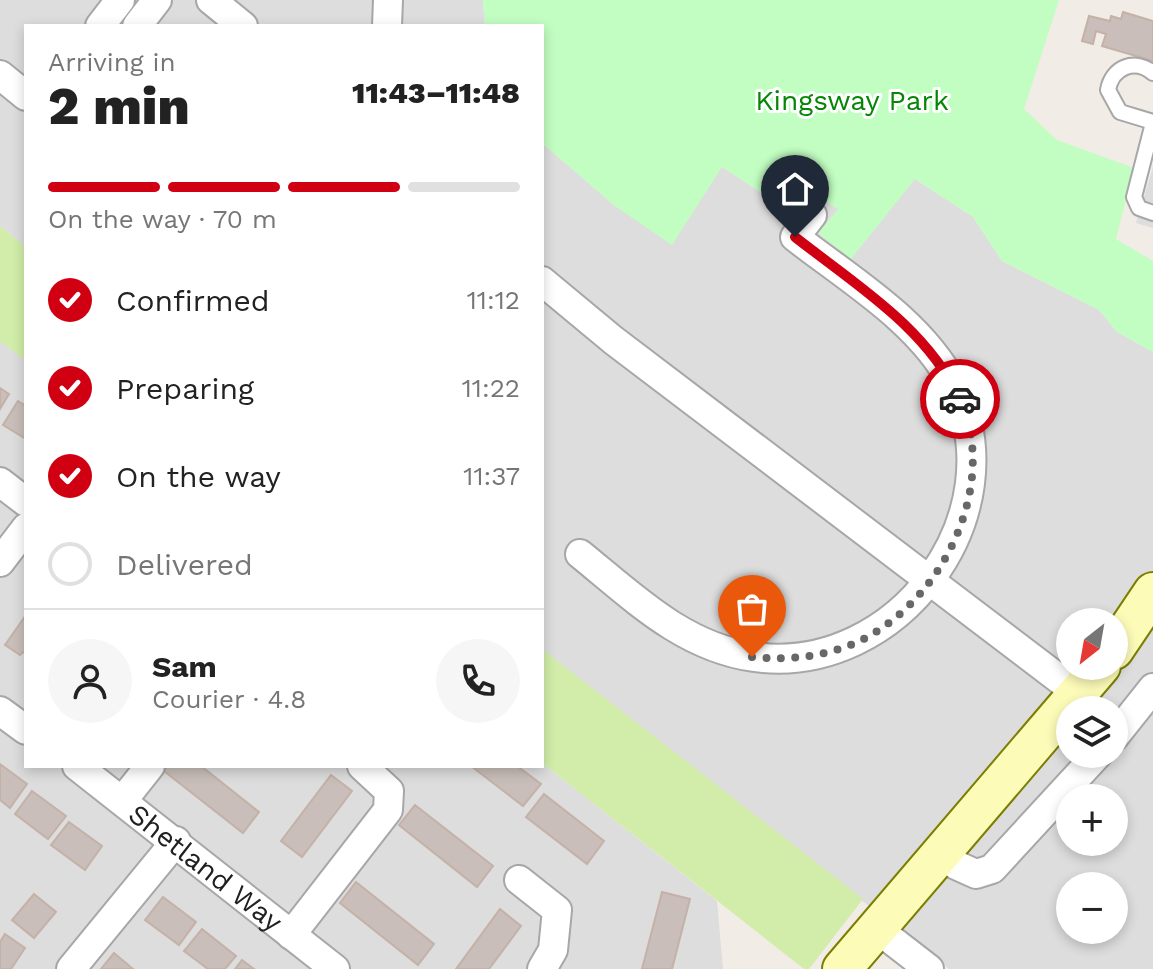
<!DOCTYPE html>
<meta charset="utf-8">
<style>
:root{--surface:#fff;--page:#f6f6f6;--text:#222;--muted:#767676;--line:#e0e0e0;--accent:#d00012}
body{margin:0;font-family:"Work Sans",sans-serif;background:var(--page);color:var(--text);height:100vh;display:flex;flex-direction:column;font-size:30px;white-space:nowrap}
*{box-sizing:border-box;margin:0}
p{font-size:26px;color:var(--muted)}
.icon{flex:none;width:44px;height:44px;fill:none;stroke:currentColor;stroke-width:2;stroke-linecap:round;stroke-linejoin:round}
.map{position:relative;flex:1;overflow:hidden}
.sheet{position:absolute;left:24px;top:24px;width:520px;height:744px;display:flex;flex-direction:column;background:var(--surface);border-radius:0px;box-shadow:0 4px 12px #0003}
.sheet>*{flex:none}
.needle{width:52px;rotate:211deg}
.controls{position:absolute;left:1056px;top:608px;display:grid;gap:16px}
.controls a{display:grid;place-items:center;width:72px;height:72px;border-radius:50%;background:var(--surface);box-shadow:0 4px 12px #0003;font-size:40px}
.pin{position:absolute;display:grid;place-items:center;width:68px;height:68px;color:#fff;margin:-82px -34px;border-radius:50% 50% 50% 0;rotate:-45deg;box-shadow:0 0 8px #0007}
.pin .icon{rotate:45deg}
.courier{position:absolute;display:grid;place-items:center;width:80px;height:80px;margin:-40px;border:6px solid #d00012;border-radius:50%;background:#fff;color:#222;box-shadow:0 2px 10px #0007}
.head em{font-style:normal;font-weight:800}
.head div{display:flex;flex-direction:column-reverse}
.head{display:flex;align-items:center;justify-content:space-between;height:136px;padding:0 24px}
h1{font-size:52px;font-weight:800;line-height:60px}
.bar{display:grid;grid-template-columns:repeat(4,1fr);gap:12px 8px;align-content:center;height:96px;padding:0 24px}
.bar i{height:10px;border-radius:6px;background:var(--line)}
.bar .current{background:var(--accent)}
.bar p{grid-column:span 4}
.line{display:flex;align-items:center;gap:20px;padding:0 24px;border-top:2px solid var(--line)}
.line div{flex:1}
.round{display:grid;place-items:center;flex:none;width:84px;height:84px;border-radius:42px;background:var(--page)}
ol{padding:0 24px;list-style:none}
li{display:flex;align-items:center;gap:24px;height:88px}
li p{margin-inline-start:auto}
li .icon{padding:8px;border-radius:50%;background:var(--accent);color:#fff;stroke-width:4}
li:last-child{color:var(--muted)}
li i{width:44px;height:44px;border:4px solid var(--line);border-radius:50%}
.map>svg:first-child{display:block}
</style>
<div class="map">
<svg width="1153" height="969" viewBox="0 0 1153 969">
<rect width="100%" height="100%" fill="#f1ece6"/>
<path fill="#dedddd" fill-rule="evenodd" d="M0,0H483L485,26H26V247L0,226Z
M542,143L615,206L722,167L793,213L809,192L839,209L915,179L973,217L1002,261L1099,310L1117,332L1153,352V969H949L542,649ZM1070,622H1114V666H1070ZM1070,710H1114V754H1070ZM1070,798H1114V842H1070ZM1070,886H1114V930H1070Z
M1153,167V228L1136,223Z
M0,341L26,361V766H542V763L717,901L723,969H0Z"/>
<path fill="#d1eda9" d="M0,226L26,247V361L0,341Z
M542,649L863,899L809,969H804L542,763Z"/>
<path fill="#c2fdc1" d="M483,0H1059L1024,109L1057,140L1134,168L1116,239L1153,261V352L1117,332L1099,310L1002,261L973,217L915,179L851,259L818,233L838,209L809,192L794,214L722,167L672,245L615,206L542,143V26H485Z"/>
<path fill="#c9beb9" stroke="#c4b1a7" stroke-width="2" d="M1123,12L1153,21V61L1102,46L1106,34L1096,31L1093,44L1082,41L1089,16L1110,21L1111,16L1121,19Z
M0,388L9,394L0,409Z
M18,401L26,406V439L3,425Z
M26,615V654L23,652L20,655L5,645Z
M0,764L27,784L10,808L0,800Z
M168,766H201L259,812L243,833L164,771Z
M471,766H517L541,784L523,806Z
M331,775L352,791L302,857L281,841Z
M32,791L66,816L48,839L15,814Z
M544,794L604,841L587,864L526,817Z
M415,805L493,866L477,887L399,825Z
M69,822L102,846L85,870L51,845Z
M356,882L434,944L418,965L340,903Z
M662,892L690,899L672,969H642Z
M34,894L56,912L34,938L12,920Z
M163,897L196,922L179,945L145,920Z
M500,909L521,926L489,969H456Z
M202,929L236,956L225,969H208L184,951Z
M5,934L25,948L11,969H0V942Z
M114,953L133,969H101Z
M242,960L254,969H235Z"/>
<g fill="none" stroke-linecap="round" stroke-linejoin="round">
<defs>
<path id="lane" d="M1153,73C1135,58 1112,67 1108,90L1120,112L1153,122
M1153,123L1134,197L1139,208L1153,213"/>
<g id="street">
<path d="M211,0L243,26"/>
<path d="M100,26L120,0"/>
<path d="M137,26L157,0"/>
<path d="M387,26L388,0"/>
<path d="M0,75L26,96"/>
<path d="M542,281L613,340L1079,694"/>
<path d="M0,482L26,502"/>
<path d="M580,554C633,597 683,647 754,657C897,677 1019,514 953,384C920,321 850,280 795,237L812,215"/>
<path d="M0,562L26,528"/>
<path d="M0,711L26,730"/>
<path d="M1114,737L1153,688"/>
<path id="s1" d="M77,766L335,969"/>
<path d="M123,800L150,766"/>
<path d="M940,852L956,865L976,874L992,869L1098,754"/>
<path d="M519,880L557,910L553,950L542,969"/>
<path d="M876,928L929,969"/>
<path d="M291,935L388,810L389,791L362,766"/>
<path d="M71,969L176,841"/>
</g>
<path id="secondary" d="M1114,650L1153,592
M842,969L1101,666"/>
</defs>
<use href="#lane" stroke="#a7a7a7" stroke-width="18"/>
<use href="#street" stroke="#a7a7a7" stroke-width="32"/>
<use href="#secondary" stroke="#7b7e00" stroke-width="42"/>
<use href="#lane" stroke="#fff" stroke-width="14"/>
<use href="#street" stroke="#fff" stroke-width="28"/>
<use href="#secondary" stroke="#fdfbb8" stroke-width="38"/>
</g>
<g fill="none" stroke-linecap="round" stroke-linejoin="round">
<path stroke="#696765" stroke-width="8" stroke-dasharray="0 14.4" d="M752,657C786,660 816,658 848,646C938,611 1001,489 960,399"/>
<path stroke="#d00012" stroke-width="10" d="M795,237C856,285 926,327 960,399"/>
</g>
<g text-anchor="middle" stroke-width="6" stroke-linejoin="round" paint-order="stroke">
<g font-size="28" fill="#068605" stroke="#fff">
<text x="852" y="110">Kingsway Park</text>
</g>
<g font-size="28" fill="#202020" stroke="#fff">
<text dy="10" stroke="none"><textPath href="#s1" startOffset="164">Shetland Way</textPath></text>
</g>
</g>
</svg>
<div class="controls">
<a><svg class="needle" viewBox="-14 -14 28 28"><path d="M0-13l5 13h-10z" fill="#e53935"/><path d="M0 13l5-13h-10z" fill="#767676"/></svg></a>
<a><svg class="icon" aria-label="layers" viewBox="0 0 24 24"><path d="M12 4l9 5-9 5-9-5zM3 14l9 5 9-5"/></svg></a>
<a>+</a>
<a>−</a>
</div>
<div class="pin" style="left:752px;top:657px;background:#ea580c"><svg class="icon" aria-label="bag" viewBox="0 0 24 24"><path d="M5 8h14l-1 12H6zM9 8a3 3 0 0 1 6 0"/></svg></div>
<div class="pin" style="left:795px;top:237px;background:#1f2937"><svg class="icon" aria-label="home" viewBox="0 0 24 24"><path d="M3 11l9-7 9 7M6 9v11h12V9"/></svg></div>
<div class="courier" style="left:960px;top:399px"><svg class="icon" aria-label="car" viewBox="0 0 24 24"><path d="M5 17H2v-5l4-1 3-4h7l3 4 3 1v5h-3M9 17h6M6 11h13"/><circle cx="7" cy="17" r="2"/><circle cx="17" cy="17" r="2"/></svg></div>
<section class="sheet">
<div class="head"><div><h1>2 min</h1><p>Arriving in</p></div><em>11:43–11:48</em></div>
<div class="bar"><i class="current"></i><i class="current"></i><i class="current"></i><i></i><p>On the way · 70 m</p></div>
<ol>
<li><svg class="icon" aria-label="check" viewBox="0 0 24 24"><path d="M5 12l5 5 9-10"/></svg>Confirmed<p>11:12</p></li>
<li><svg class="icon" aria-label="check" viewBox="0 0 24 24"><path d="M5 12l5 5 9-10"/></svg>Preparing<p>11:22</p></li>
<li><svg class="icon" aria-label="check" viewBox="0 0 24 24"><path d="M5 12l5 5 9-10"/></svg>On the way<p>11:37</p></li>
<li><i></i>Delivered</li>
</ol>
<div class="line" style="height:144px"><a class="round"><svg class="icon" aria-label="person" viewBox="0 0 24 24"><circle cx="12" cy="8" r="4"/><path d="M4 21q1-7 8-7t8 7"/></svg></a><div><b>Sam</b><p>Courier · 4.8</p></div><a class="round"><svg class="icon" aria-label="phone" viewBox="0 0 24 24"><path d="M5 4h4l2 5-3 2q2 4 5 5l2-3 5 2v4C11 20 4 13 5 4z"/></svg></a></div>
</section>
</div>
